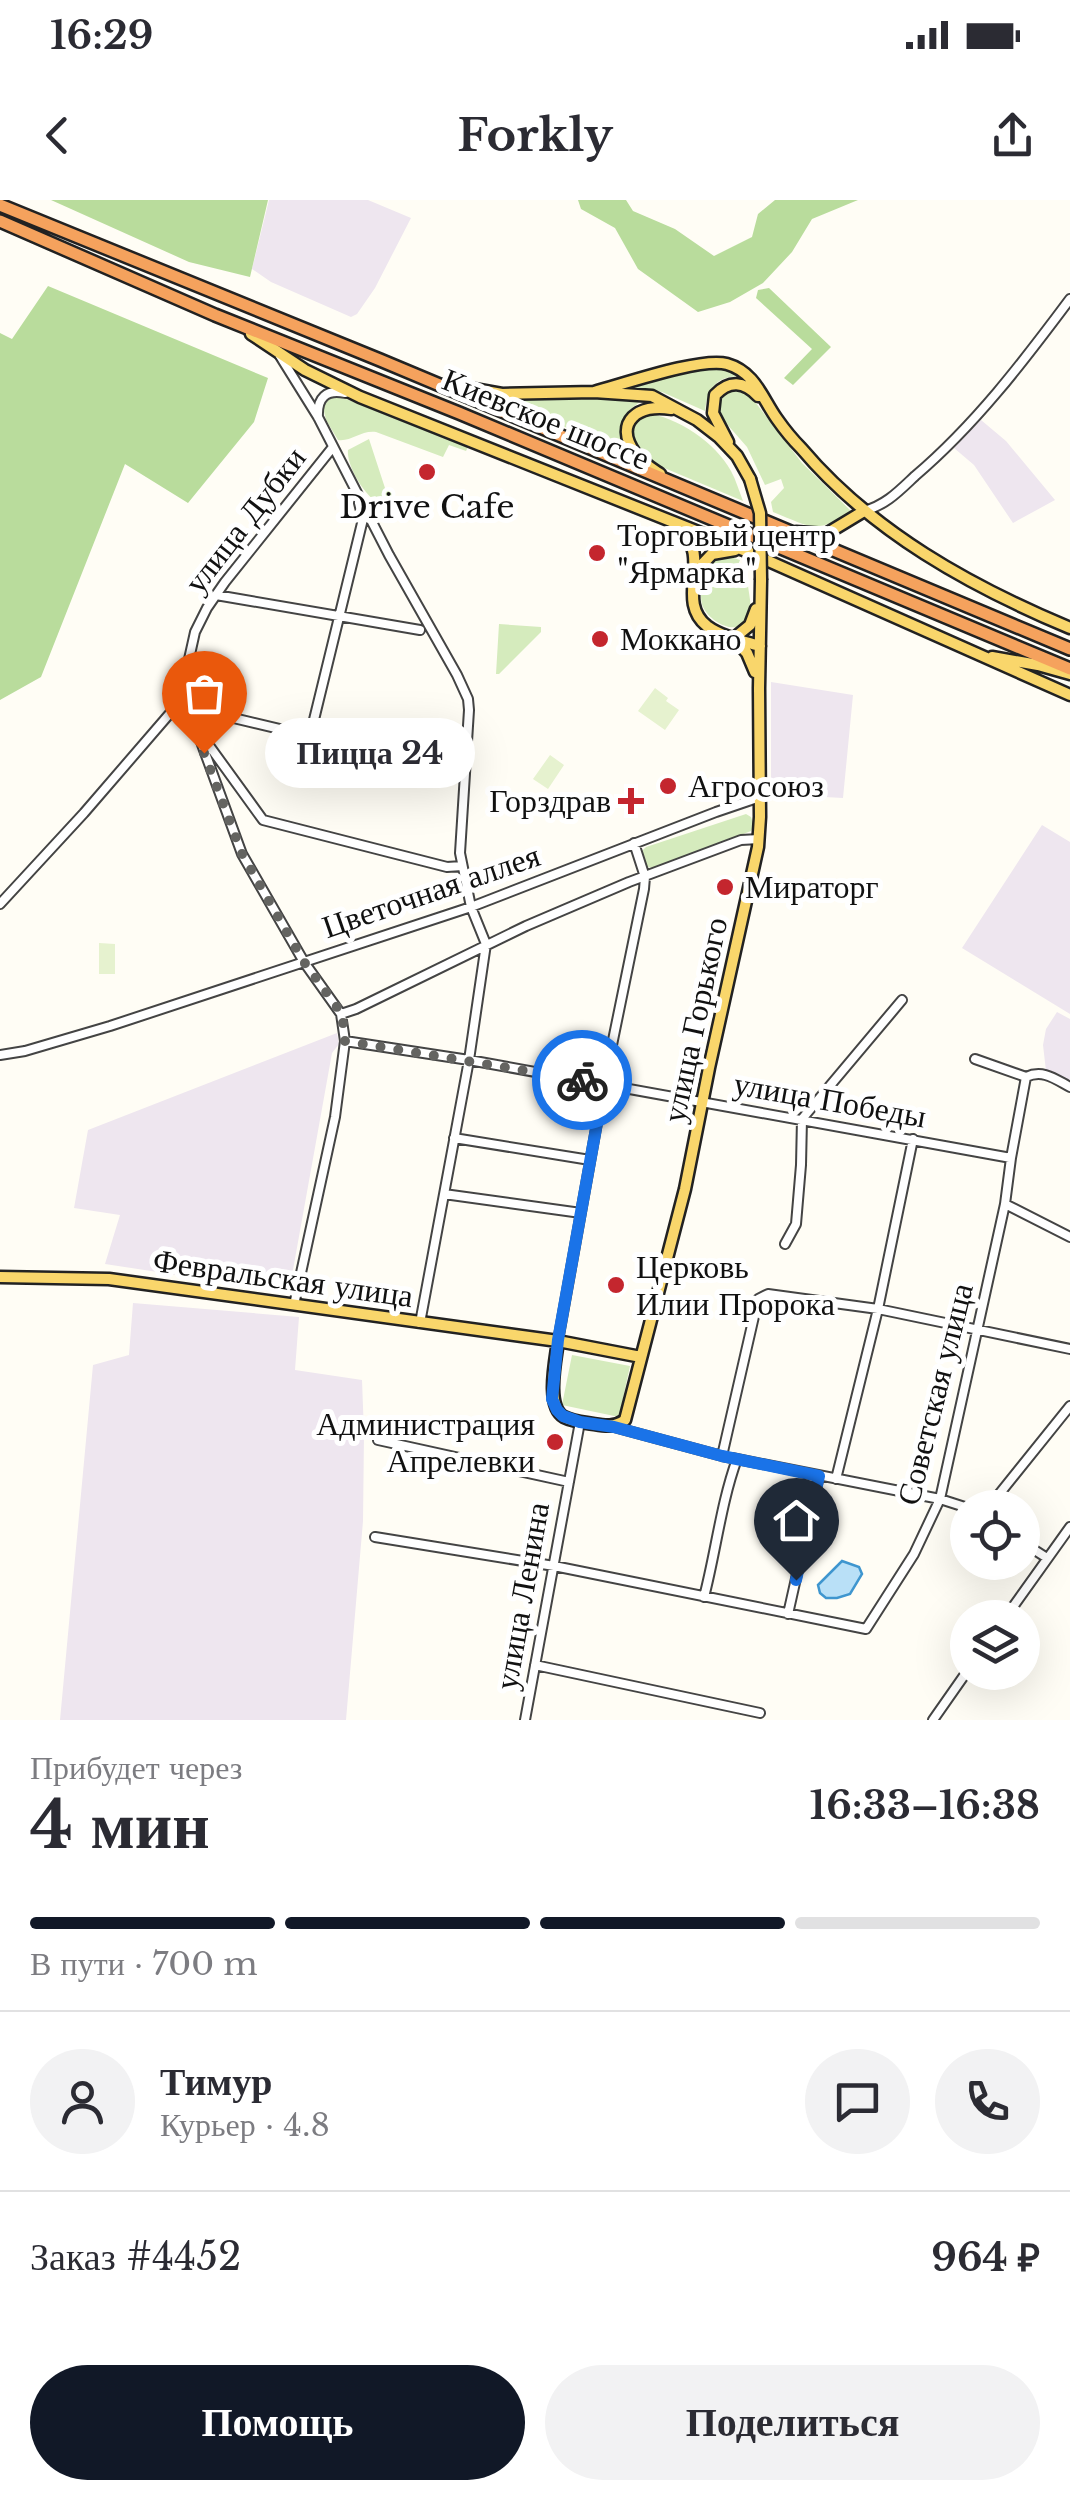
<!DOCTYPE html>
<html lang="ru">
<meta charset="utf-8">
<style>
:root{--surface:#fff;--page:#f2f2f3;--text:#2b2b33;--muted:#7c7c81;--line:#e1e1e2;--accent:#111827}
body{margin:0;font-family:"Libre Baskerville",serif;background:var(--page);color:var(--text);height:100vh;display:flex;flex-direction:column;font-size:38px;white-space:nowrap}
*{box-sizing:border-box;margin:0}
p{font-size:32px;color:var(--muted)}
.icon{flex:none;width:55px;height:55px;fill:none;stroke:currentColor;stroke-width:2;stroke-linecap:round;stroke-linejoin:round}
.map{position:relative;height:1520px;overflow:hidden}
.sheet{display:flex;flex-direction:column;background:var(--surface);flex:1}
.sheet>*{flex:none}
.tools{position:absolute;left:950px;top:1290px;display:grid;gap:20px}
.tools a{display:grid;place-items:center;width:90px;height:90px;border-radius:50%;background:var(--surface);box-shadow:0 10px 40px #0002;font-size:50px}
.pin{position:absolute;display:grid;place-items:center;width:85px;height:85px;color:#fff;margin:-102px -42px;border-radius:50% 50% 50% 0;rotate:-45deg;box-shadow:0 0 10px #0007}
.pin .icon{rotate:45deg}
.courier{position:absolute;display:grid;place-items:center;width:100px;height:100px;margin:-50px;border:8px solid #1a73e8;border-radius:50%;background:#fff;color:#222;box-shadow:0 2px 12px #0007}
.bubble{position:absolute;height:70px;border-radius:35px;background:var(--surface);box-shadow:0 10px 40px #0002;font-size:32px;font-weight:700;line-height:70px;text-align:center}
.summary em{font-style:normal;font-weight:700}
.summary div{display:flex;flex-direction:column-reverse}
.summary{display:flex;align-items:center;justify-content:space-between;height:170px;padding:0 30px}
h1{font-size:65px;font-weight:700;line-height:75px}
.bar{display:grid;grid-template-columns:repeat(4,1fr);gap:15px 10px;align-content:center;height:120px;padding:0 30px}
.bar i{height:12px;border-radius:8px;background:var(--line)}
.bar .on{background:var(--accent)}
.bar p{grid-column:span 4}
.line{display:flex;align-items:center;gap:25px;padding:0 30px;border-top:2px solid var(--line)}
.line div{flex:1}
.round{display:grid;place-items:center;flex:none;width:105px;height:105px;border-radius:52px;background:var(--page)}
.button{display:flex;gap:20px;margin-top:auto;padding:20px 30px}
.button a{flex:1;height:115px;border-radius:60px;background:var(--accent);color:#fff;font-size:40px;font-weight:700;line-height:115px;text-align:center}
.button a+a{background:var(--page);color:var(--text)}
.status{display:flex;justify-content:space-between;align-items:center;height:70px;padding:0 50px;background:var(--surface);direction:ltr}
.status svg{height:28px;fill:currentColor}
header{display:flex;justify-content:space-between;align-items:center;height:130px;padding:0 30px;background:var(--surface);font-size:45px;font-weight:700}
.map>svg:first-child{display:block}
</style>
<div class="status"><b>16:29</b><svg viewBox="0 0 49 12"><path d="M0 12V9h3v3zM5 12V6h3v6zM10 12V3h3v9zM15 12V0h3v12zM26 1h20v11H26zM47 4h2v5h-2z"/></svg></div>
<header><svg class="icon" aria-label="back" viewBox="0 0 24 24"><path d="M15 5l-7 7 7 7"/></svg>Forkly<svg class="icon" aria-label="share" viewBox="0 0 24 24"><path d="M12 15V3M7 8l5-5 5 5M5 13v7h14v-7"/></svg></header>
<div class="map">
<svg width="1070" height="1520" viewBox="0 0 1070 1520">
<rect width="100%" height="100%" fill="#fffdf5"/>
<path fill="#eee6ef" d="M269,0H368L411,18L375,88L357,114L351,117L271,82L252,69Z
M981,220L1006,241L1055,300L1013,323L974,265L954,248Z
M771,482L853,495L843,598L771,594Z
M1042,625L1070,642V814L962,748Z
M1057,812L1070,819V884L1046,871L1043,845L1046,829Z
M337,833L339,844L332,853L289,1092L105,1064L120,1015L74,1008L88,930Z
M133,1103L299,1117L295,1170L362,1180L364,1234L363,1321L346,1520H60L93,1165L129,1155Z"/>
<path fill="#d5ebbd" d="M708,166L723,168L743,176C717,176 708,186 705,211L662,192L629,189Z
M738,190L745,191L752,198L802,263L851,311C816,335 811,327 773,312L771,302L784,288L781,279L765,285L747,247L719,215L720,199L729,191Z
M335,196L346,199L468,247L466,251L449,245L443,257L376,232C361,230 351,242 338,240L326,220L323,207L330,198Z
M569,198L644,200C622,211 616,229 625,252L498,199Z
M645,213C678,217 715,242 731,271C736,280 739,291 743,301L650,262L637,250L631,233L637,220Z
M369,239L385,288L400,300L401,303C394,307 392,309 384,306C367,301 346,266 348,250Z
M727,356L740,360L733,377L726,375L723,381L731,386H748C749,395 753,409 748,418C738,438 710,422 703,407C700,400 701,391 702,383C705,367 711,361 727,356Z
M499,424L541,427V432L499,474H496Z
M746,614L751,617L754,626L751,631L655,668L647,667L642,651L646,647Z
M572,1155L630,1166L619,1217L562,1205Z"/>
<path fill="#b9dc9c" d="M51,0H268L250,77L189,62Z
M578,0H626L633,11L675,29L714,56L752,37L758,14L775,0H858L812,19L792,52L763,83L730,102L698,112L638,69L615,28L581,9Z
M48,86L268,178L254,222L188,303L125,264L41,477L0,500V133L12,139Z
M769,88L831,147L793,185L784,178L812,149L756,98L758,90Z"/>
<path fill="#e6f2cf" d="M655,488L668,498L666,501L679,510L665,530L638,511Z
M550,555L564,565L548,589L533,579Z
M99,743L115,744V774H99Z"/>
<path fill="#b9e0f7" stroke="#3f96cf" stroke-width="2.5" d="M842,1361L859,1367L862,1374L850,1394L837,1398H826L820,1393L818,1385Z"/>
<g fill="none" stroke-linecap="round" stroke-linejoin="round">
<defs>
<path id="minor" d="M280,156L318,217L389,355L457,475L468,499L469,510L460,653L471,707L486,744L469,860L420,1123
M318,217C317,198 326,189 345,193
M864,311C886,305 899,291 915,276C975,225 1023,162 1070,99
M216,395L420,430
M181,495L193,520L242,654L304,762L341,814L345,841L335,917L294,1105
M185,498L204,511L465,573
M200,533L263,620L447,667L462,666
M310,536L363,319L359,303
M0,704L84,613L172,511L181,495L195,432L207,408L225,382L333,247
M341,814L356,809L526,726L629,682L741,640L759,639
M345,841L469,860L1011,958
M0,855L25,851L110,826L471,707L716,612L760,597
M975,859L1026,877C1043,869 1055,879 1070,887
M454,938L590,960
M444,994L581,1013
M1005,1004L1070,1037
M785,1044L796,1024L801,965L802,919L902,800
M558,1141L604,884L644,689L645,677L634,643
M614,1227L722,1256L940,1299L968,1308
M378,1240L569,1282
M722,1256L758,1099L768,1094L878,1109L1070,1149
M836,1279L878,1109L913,939
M988,1308L1070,1206
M375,1337L554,1366L866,1429L914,1354L940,1299L1005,1004L1011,958L1026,877
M1022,1342L1047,1358
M704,1397C716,1351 721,1303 737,1259
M788,1414L819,1276
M1005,1418L1070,1327
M535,1465L760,1513
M525,1520L580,1222
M933,1520L968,1470"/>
<path id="major" d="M251,134L305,170L360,197L746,351L1070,495
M446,184L502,194L594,192L652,196L697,220L719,237L737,256L750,279
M594,192C624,184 701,157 727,164C755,172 762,198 777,219C784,229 792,239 801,248C872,332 970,386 1070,428
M728,242L713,213L715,195C729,180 744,181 758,196
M660,274C651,268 641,262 635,253C613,222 639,203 671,209
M681,329C712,359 675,401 707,426C722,437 743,441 760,446
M796,332L826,334L864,311
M695,372L712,354L735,350
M733,439L750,425L756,409
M736,441L747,453L755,472
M992,457L1038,465L1070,474
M0,1077L109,1079L558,1141L641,1157
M558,1141C556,1159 545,1206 564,1217C570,1220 580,1222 587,1223C602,1225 612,1229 625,1220L685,989L709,868L758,647L760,617L759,488L761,380"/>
<path id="highway" d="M0,5L380,160L1070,449
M0,21L215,115L459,213L1070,469"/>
</defs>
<use href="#minor" stroke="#444" stroke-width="12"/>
<use href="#major" stroke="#222" stroke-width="15"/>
<use href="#highway" stroke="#222" stroke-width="16"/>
<use href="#minor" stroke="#fff" stroke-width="8"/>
<use href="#major" stroke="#f9d66b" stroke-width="10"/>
<use href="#highway" stroke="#f5a25d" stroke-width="11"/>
<defs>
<path id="major-bridge" d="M750,279L760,313L761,380"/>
</defs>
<use href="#major-bridge" stroke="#222" stroke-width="15" stroke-linecap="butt"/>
<use href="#major-bridge" stroke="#f9d66b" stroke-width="10"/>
</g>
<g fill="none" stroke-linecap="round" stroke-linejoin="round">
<path stroke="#646461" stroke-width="10" stroke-dasharray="0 18" d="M204,553L242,654L304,762L342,814L345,841L582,880"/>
<path stroke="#1a73e8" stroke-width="12" d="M582,880L604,884L558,1140L552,1199L557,1210L563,1216L580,1222L614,1227L722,1256L819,1276L796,1380"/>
</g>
<g fill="#c4262e" stroke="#fff" stroke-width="4">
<circle cx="427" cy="272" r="10"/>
<circle cx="597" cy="353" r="10"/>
<circle cx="600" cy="439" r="10"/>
<circle cx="668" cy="586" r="10"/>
<path d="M626 586h10v10h10v10h-10v10h-10v-10h-10v-10h10z"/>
<circle cx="725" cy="687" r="10"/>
<circle cx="616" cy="1085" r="10"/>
<circle cx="555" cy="1242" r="10"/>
</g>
<g text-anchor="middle" stroke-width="10" stroke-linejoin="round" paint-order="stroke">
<g font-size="32" fill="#111" stroke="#fff">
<text transform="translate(546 219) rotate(22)" y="11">Киевское шоссе</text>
<text transform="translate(245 320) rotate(-52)" y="11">улица Дубки</text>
<text transform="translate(431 691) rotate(-19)" y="11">Цветочная аллея</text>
<text transform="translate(695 820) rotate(-78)" y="11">улица Горького</text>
<text transform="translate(830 900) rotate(10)" y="11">улица Победы</text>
<text transform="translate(283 1078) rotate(8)" y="11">Февральская улица</text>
<text transform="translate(935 1194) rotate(-76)" y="11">Советская улица</text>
<text transform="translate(522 1396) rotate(-80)" y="11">улица Ленина</text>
</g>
<g font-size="32" fill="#111" stroke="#fff" text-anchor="start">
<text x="427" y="318" text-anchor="middle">Drive Cafe</text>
<text x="617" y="346">Торговый центр<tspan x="617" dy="37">"Ярмарка"</tspan></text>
<text x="620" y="450">Моккано</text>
<text x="688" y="597">Агросоюз</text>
<text x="611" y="612" text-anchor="end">Горздрав</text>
<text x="745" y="698">Мираторг</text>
<text x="636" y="1078">Церковь<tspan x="636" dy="37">Илии Пророка</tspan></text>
<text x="535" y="1235" text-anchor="end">Администрация<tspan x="535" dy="37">Апрелевки</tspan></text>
</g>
</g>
</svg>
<div class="tools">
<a><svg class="icon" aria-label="locate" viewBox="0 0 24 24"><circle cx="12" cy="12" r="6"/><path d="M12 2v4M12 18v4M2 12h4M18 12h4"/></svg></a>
<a><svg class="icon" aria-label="layers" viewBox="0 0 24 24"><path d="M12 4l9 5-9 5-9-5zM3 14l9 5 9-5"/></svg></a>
</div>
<div class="pin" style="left:204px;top:553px;background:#ea580c"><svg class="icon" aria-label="bag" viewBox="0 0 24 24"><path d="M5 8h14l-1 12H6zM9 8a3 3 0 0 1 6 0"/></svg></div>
<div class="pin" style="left:796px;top:1380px;background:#1f2937"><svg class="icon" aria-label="home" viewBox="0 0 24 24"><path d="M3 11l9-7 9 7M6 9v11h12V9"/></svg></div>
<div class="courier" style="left:582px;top:880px"><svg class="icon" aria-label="bike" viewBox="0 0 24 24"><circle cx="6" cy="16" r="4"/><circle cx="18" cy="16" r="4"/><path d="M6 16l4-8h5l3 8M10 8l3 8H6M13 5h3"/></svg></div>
<div class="bubble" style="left:265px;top:518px;width:210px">Пицца 24</div>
</div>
<section class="sheet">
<div class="summary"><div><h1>4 мин</h1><p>Прибудет через</p></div><em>16:33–16:38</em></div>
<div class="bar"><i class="on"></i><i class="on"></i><i class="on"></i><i></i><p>В пути · 700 m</p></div>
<div class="line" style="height:180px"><a class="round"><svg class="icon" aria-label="person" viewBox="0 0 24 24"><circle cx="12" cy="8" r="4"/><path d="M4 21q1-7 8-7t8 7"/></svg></a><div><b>Тимур</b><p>Курьер · 4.8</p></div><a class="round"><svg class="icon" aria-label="chat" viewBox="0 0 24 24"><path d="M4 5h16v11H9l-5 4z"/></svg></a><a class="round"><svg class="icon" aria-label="phone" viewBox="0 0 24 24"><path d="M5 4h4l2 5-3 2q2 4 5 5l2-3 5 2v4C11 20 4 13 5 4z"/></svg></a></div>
<div class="line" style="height:130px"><div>Заказ #4452</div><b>964 ₽</b></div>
<div class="button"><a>Помощь</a><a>Поделиться</a></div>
</section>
